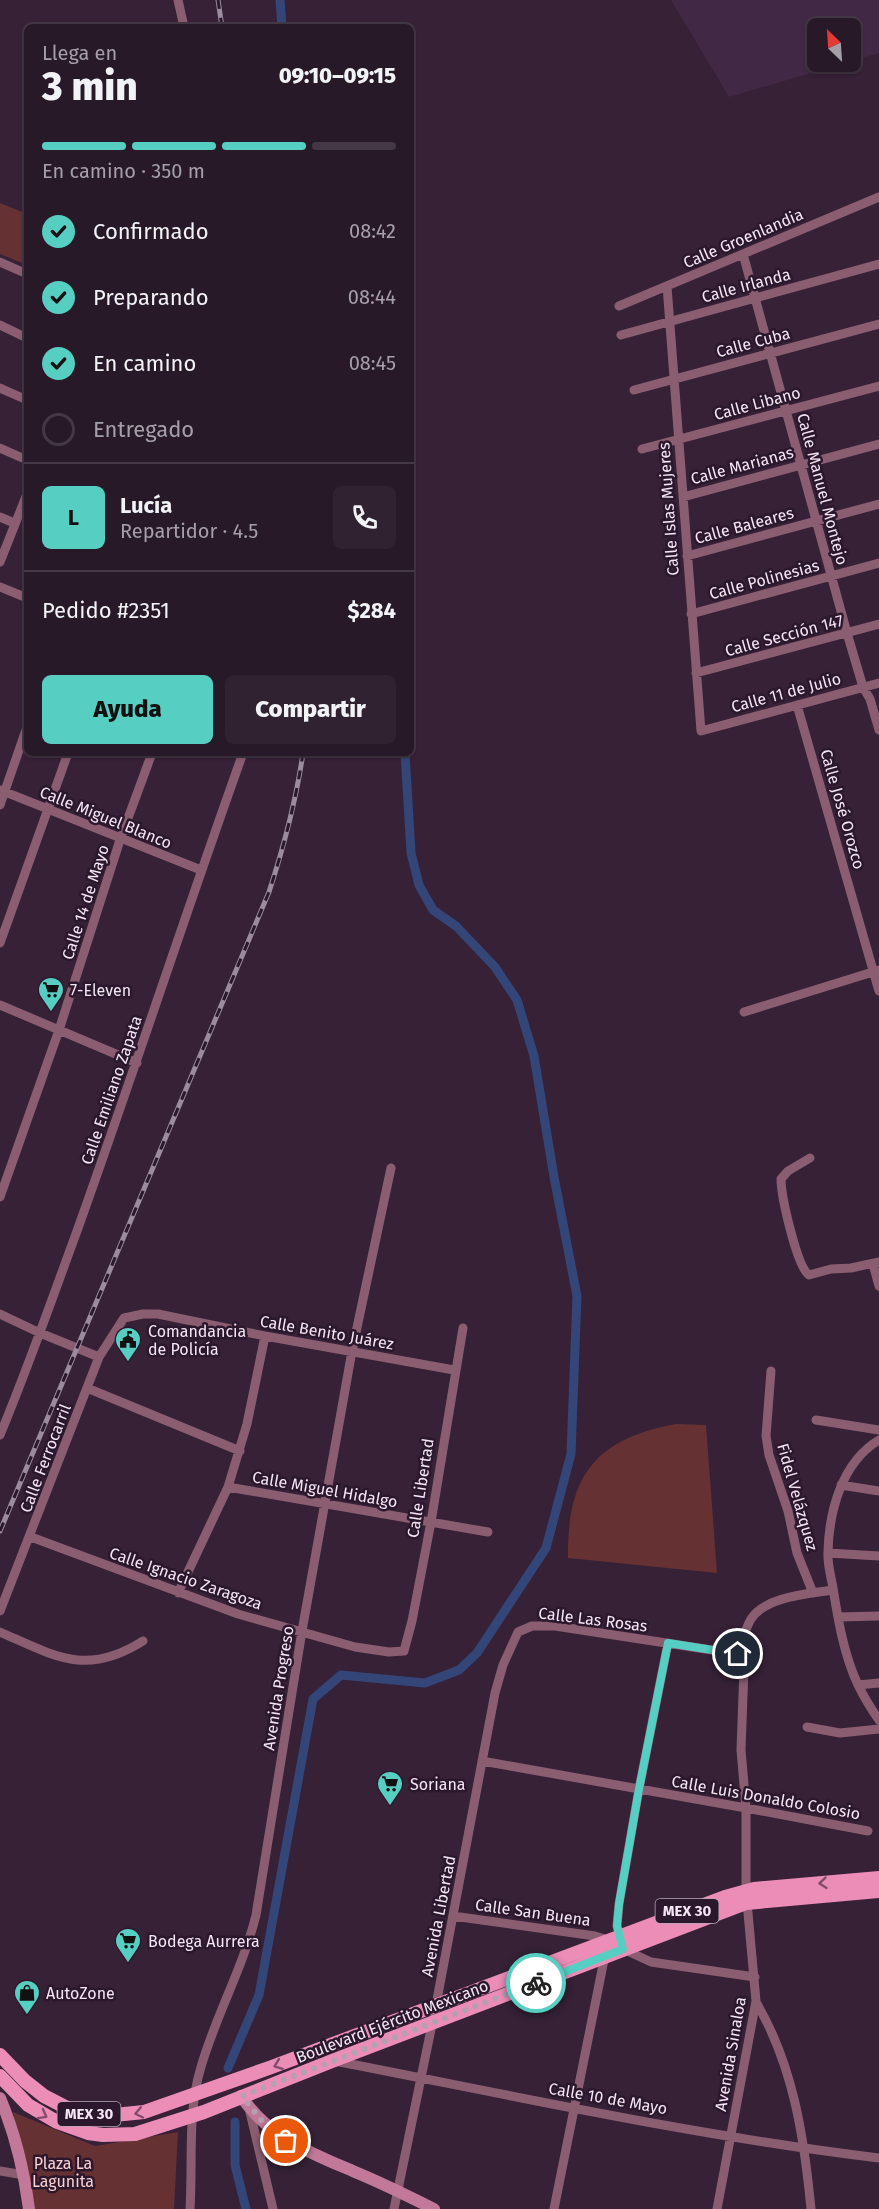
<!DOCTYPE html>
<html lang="es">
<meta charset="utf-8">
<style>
:root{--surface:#281929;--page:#302231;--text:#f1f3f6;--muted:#a5a0a8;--line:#443846;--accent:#57cec2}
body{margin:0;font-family:"Fira Sans",sans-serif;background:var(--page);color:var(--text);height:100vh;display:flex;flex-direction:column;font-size:22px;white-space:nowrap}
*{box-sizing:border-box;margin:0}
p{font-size:20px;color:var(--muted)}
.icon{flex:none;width:33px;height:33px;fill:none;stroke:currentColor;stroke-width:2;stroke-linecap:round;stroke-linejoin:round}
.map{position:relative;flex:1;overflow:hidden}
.side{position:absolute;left:24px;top:24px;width:390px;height:732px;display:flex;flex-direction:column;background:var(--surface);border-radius:9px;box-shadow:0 2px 4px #0004,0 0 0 2px var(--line)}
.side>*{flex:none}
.needle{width:39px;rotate:335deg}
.fabs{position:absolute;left:807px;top:18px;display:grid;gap:12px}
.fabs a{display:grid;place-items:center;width:54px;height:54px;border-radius:9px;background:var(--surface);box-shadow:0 2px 4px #0004,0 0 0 2px var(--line);font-size:30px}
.pin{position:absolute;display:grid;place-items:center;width:51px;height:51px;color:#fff;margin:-26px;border:3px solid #fff;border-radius:50%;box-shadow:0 2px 6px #0007}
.courier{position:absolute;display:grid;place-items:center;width:60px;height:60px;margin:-30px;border:4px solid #57cec2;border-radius:50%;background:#fff;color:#222;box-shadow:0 2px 8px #0007}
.overview em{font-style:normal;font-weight:800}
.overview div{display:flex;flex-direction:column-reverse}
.overview{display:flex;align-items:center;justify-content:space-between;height:102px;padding:0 18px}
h1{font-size:39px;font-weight:800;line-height:45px}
.bar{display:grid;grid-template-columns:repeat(4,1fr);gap:9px 6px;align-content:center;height:72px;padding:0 18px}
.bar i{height:8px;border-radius:4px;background:var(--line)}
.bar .selected{background:var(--accent)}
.bar p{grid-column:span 4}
.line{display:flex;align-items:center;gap:15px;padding:0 18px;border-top:2px solid var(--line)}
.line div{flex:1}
.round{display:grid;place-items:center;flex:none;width:63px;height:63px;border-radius:9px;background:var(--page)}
ol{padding:0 18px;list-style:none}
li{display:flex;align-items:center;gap:18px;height:66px}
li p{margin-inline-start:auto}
li .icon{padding:6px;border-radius:50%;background:var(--accent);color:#111;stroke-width:4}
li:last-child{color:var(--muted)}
li i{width:33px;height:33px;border:3px solid var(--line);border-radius:50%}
.button{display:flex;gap:12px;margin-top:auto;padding:12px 18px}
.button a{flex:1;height:69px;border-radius:9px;background:var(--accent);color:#111;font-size:24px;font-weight:800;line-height:69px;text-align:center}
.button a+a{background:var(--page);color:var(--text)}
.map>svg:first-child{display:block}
</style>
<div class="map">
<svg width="879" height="2209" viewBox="0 0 879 2209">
<rect width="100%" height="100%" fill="#362137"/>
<path fill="#412844" d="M671,0H879V53L851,61L850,28H818V62H849L729,97Z"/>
<path fill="#663133" d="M0,203L27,214V265L0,254Z
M676,1424L706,1425L717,1573L568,1558C567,1476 595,1439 676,1424Z
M13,2112L95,2146L178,2132L174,2209H32Z"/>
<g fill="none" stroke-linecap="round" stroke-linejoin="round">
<path stroke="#344578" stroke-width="9" d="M280,0L282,27
M228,2068L259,1995L313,1699L341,1675L425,1683L459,1670L477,1653L546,1548L571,1454L577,1296L554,1177L534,1056L517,1000L495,967L456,926L433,910L419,885L411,853L405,753
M235,2122V2165L246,2209"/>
<path stroke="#8b5d71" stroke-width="9" d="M178,0L184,27
M743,254L847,633L863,687L870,699L879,730
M0,262L27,274
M667,286L701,731L879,683
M619,306L879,197
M0,325L27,338
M621,335L879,264
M0,388L27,400
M634,390L879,324
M0,448L27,460
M642,449L879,386
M683,497L879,444
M0,517L14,523
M687,556L879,504
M0,562L27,494
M0,587L27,598
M691,614L879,563
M696,673L879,624
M797,705L879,991
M0,790L201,870
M0,805L27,727
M0,943L68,753
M0,1005L137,1063
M744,1012L879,970
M810,1158L788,1171L781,1179C781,1196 797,1267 809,1275L831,1269L851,1268L879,1262
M0,1197L59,1030L120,840L152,753
M873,1264L879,1286
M0,1314L40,1333L99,1357
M771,1371L766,1436L769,1455L788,1511L797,1553L813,1593
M87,1388L240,1451
M816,1420L879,1430
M0,1435C28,1368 52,1299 77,1231C134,1072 186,912 243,753
M879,1440C842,1462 829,1511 828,1552C827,1563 831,1576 833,1588C838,1620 844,1655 858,1685C864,1697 871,1709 879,1720
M841,1485L879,1491
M228,1487L488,1532
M31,1537L238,1614L355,1647L389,1652L404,1651L412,1621L431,1522L463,1328
M828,1553L879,1556
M178,1593L228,1487L247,1424L265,1336
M0,1611L99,1357L124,1318L143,1314H158L265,1336L454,1370
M838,1617L879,1616
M0,1632C55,1656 86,1677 143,1641
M668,1643L639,1789L619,1904L617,1926L623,1949L651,1962L755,1977
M738,1654C742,1642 745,1629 751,1619C766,1596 809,1594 833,1590
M858,1685L879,1683
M807,1727L840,1733L879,1729
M482,1761L746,1808L868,1831
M453,1916L595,1936L608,1940L554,2209
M756,2002C793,2065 804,2136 811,2209
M335,2061C515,2096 696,2136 879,2158
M249,2108L273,2209
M0,2171L24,2175
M190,2209C193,2162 187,2112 201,2067C216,2015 243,1968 256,1915L302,1631L352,1351L391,1168
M394,2209L436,2005L495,1693L503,1665L518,1632L532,1626H555L738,1654
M717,2209L756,2001L746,1891V1808L741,1750L744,1668L743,1657L738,1654"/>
<path stroke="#c17899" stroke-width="12" d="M241,2096C269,2138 311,2153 355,2172C382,2183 408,2196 434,2209
M0,2098C15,2133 24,2171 29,2209"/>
<path stroke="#ec8db8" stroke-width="14" d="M0,2055L25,2081L44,2096L71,2110L104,2116L144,2112L269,2068L725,1897L754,1889L879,1878
M0,2076L28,2105L57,2122L88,2133L103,2135L135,2134L204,2112L332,2061L746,1903L879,1891"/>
<defs>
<path id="rail" d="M218,0L222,27
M0,1531L269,892C284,846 296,801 303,753"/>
</defs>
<use href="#rail" stroke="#9c8b9d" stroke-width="5"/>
<use href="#rail" stroke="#2b182d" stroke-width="3" stroke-dasharray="9" stroke-linecap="butt"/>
</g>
<defs><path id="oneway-chevron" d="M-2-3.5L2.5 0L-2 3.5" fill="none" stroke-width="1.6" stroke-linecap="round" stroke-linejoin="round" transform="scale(1.5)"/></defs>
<g stroke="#824d6c">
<use href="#oneway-chevron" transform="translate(823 1883) rotate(175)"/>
<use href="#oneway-chevron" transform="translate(278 2065) rotate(159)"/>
<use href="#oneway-chevron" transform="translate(139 2113) rotate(168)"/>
<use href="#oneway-chevron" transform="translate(43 2115) rotate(29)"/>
</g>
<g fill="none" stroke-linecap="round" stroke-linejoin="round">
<path stroke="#b2a1b2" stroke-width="6" stroke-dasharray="0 10.8" d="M286,2141L260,2119L242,2096L536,1983"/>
<path stroke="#57cec2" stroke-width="8" d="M536,1983L623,1949L617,1926L619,1904L639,1789L668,1643L738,1654"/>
</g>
<defs>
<symbol id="supermarket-pin" viewBox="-11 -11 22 30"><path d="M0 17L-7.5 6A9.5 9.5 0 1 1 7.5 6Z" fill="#57cec2" stroke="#2b182d"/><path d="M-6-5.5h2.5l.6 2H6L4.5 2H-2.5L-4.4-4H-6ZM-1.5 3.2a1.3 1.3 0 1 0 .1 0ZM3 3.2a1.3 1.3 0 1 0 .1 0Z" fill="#111"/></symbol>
<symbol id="civic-pin" viewBox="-11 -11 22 30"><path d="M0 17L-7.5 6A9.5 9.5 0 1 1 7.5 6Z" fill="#57cec2" stroke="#2b182d"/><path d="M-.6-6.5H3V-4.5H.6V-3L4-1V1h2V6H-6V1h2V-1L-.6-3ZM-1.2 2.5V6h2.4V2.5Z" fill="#111"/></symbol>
<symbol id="shop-pin" viewBox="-11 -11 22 30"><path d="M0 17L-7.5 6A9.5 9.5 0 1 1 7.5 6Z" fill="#57cec2" stroke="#2b182d"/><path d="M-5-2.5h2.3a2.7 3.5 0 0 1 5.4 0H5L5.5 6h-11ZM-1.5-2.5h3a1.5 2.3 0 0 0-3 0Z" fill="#111"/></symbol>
</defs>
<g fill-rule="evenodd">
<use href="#supermarket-pin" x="36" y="975" width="30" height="40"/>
<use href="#civic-pin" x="113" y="1325" width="30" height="40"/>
<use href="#supermarket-pin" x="375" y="1769" width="30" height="40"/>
<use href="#supermarket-pin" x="113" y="1926" width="30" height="40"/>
<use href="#shop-pin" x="12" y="1978" width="30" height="40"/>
</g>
<g text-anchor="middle" stroke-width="5" stroke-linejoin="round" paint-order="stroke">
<g fill="#2b182d" stroke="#b8a8b9" stroke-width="1.5">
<rect x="655.5" y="1899" width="63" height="24" rx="4.5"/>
<rect x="57.5" y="2102" width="63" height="24" rx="4.5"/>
</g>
<g font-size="15" font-weight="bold" fill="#f4e6f5">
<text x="687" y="1916">MEX 30</text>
<text x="89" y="2119">MEX 30</text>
</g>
<g font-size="16" fill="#f4e6f5" stroke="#2b182d">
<text transform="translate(743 238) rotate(-23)" y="6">Calle Groenlandia</text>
<text transform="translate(746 285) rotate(-15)" y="6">Calle Irlanda</text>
<text transform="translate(753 342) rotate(-15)" y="6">Calle Cuba</text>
<text transform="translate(757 403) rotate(-15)" y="6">Calle Libano</text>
<text transform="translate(742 465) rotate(-15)" y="6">Calle Marianas</text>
<text transform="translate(823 489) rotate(75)" y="6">Calle Manuel Montejo</text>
<text transform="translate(668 509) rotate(-94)" y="6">Calle Islas Mujeres</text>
<text transform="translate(744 525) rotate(-15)" y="6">Calle Baleares</text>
<text transform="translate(764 579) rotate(-15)" y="6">Calle Polinesias</text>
<text transform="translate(784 635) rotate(-15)" y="6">Calle Sección 147</text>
<text transform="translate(786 692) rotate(-15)" y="6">Calle 11 de Julio</text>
<text transform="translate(843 809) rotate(74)" y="6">Calle José Orozco</text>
<text transform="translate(106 817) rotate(22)" y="6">Calle Miguel Blanco</text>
<text transform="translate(85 902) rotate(-72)" y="6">Calle 14 de Mayo</text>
<text transform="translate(111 1090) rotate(-71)" y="6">Calle Emiliano Zapata</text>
<text transform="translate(327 1332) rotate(10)" y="6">Calle Benito Juárez</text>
<text transform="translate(45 1458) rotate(-69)" y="6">Calle Ferrocarril</text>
<text transform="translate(420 1488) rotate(-81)" y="6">Calle Libertad</text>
<text transform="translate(325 1489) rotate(10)" y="6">Calle Miguel Hidalgo</text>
<text transform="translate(798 1497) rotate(74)" y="6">Fidel Velázquez</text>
<text transform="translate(186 1578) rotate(19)" y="6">Calle Ignacio Zaragoza</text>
<text transform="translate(593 1619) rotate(7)" y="6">Calle Las Rosas</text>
<text transform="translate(278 1688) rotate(-81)" y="6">Avenida Progreso</text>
<text transform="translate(766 1797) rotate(10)" y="6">Calle Luis Donaldo Colosio</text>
<text transform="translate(533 1912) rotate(8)" y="6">Calle San Buena</text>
<text transform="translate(438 1916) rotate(-79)" y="6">Avenida Libertad</text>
<text transform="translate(392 2021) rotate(-21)" y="6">Boulevard Ejército Mexicano</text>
<text transform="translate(730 2054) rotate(-80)" y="6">Avenida Sinaloa</text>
<text transform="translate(608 2098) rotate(10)" y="6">Calle 10 de Mayo</text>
</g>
<g font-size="16" fill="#f4e6f5" stroke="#2b182d" text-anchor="start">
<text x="70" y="996">7-Eleven</text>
<text x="148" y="1337">Comandancia<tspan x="148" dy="18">de Policía</tspan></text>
<text x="410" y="1790">Soriana</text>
<text x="148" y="1947">Bodega Aurrera</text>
<text x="46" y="1999">AutoZone</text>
</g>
<g font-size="16" fill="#fbd1d0" stroke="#2b182d">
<text x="63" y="2169">Plaza La<tspan x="63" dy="18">Lagunita</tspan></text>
</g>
</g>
</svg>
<div class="fabs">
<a><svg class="needle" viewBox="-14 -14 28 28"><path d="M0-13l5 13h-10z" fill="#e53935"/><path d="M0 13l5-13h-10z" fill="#a5a0a8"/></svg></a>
</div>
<div class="pin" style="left:286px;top:2141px;background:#ea580c"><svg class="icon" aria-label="bag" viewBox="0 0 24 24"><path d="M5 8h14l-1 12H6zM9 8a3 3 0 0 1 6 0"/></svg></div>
<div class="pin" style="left:738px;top:1654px;background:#1f2937"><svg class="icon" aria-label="home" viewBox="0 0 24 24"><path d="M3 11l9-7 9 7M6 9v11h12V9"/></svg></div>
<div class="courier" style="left:536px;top:1983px"><svg class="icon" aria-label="bike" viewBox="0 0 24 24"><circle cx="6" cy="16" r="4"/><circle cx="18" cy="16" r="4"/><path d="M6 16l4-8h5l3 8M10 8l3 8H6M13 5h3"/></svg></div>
<section class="side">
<div class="overview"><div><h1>3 min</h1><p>Llega en</p></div><em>09:10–09:15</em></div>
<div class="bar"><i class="selected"></i><i class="selected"></i><i class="selected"></i><i></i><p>En camino · 350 m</p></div>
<ol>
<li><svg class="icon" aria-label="check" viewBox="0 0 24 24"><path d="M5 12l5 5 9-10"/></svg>Confirmado<p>08:42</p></li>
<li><svg class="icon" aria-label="check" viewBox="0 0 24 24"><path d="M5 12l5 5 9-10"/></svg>Preparando<p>08:44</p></li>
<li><svg class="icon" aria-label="check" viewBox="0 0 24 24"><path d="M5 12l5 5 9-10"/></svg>En camino<p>08:45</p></li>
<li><i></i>Entregado</li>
</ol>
<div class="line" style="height:108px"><b class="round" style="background:var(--accent);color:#111">L</b><div><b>Lucía</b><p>Repartidor · 4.5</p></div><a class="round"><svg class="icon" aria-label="phone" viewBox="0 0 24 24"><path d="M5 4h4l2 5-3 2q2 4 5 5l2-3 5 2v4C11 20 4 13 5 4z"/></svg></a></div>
<div class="line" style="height:78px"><div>Pedido #2351</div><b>$284</b></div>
<div class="button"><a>Ayuda</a><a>Compartir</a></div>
</section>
</div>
